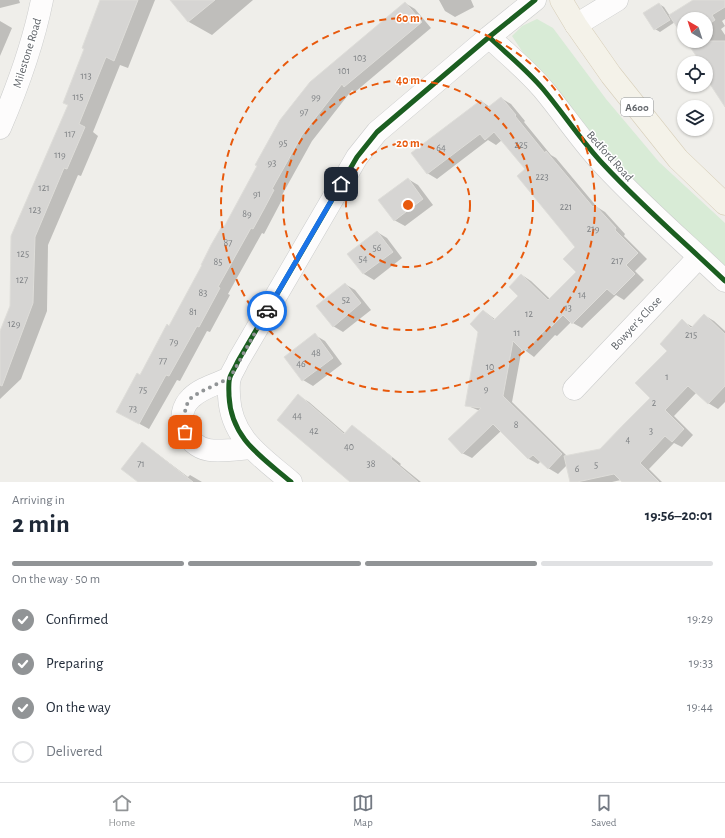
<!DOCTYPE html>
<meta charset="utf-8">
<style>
:root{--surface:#fff;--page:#f2f2f3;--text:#1f2937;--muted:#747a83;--line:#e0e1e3;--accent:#919496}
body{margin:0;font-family:"Alegreya Sans",sans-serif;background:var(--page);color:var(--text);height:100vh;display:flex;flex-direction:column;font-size:15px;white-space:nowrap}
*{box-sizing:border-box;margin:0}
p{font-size:13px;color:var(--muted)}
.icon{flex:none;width:22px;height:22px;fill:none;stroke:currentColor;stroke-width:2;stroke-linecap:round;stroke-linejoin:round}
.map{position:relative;height:482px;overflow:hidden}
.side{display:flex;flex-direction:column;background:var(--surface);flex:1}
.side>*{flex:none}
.needle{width:26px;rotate:321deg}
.fabs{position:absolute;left:677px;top:12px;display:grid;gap:8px}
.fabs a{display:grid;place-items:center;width:36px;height:36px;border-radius:50%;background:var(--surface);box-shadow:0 1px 3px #0004;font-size:20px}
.pin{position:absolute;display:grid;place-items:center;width:34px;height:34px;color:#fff;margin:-17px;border-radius:8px;box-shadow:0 2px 6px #0006}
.courier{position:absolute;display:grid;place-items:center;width:40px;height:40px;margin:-20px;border:3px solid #1a73e8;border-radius:50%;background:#fff;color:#222;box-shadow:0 1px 5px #0007}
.head em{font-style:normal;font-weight:700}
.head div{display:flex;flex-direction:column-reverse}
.head{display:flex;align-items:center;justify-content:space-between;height:68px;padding:0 12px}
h1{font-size:26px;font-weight:700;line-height:30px}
.bar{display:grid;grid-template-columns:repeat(4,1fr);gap:6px 4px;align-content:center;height:48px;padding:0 12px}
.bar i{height:5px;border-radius:3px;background:var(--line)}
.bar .active{background:var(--accent)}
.bar p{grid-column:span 4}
ol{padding:0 12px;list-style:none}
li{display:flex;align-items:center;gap:12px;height:44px}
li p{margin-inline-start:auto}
li .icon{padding:4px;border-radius:50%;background:var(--accent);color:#fff;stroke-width:4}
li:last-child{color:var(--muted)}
li i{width:22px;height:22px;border:2px solid var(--line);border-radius:50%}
.tabs{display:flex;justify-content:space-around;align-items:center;height:56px;border-top:1px solid var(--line);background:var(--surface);font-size:11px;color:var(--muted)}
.tabs a{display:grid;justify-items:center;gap:2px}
.tabs .active{color:var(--accent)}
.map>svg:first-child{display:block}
</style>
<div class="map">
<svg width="725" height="482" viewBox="0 0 725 482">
<rect width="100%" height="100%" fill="#efeeea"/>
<path fill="#d8ebd6" d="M537,19L553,28L606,99L659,162L725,223V271L630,181L530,63L512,36L522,26Z"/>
<path fill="#0003" d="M0,0H19L20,3L0,8Z
M102,0H155L128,68L120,65L93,132L98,136L81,176L78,175L48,245L47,311L21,379L0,399V333L11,306L85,49Z
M171,0H253L212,35L189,22Z
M439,0H471L474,7L455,17L445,11Z
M694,0H725V19L722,21L725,26L721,29L725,35V105L706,76V63H697L696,60L699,58L687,41H706V19H684V36L675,22L660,32L655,29L659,4L664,7L670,16Z
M405,3L415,9L431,28L355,92L352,90L312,141L282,195L284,196L264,234L262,233L228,294L230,295L210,332L207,331L180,381L177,380L149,429L127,417L140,376L170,327L224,228Z
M0,21L12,28L0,56Z
M501,98L511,104L525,121L524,122L551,155L556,158L597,207L605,212L625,234L624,236L647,259L635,271L644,280L624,300L616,295L582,328L571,322L557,336L555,335L534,357L522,348L512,402L568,457L601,450L651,398L668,351L682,321L693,327L704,315L714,321L725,331V402L718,409L708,403L697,392L674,416L693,435L682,447L674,443L649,469L662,482H624L621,480L612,482H571L567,465L558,474L548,468L541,461L538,464L529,459L501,431L472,458L462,453L480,411L466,405L484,311L496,320L519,296L522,275L531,281L550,299L577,272V247L526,169L502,140L496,145L488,140L437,179L427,173L481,101L490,107Z
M408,179L418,185L433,205L405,226L394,220Z
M377,232L387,238L402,258L374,280L364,274L349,254Z
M345,284L355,290L371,310L343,332L333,326Z
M315,335L325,341L342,364L313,386L303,380Z
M299,396L309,402L346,434L352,427L362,433L401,464L400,465L421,482H351Z
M142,444L152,450L188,477L190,475L202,482H140Z"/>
<path fill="#d6d5d3" stroke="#deddd9" d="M100,0H138L114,61L106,57L79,124L85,127L67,169L64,168L35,237L33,303L2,386L0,385V331L10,306L11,236L68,105L63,103L84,49L82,48Z
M170,0H215L188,22Z
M693,0H725V7L712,15L715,20L706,26V19H684V38L669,15Z
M405,2L422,22L344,87L342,84L302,135L272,189L274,190L264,209L253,229L251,228L218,287L220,288L199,327L197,326L169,376L166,375L139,424L116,412L137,373L140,375L167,324L169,326L202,265H201L211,245L222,226L224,227L257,166L255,165L280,120L310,82Z
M659,3L670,20L654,30L643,13Z
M686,41H725V107L706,78V63H701Z
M501,97L516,115L515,116L545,153L546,151L593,207L595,205L616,228L615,230L638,253L626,265L635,274L614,295L607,289L572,324L563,315L547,331L545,330L524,352L513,341L503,396L562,454L548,469L533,455L528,459L493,424L462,454L448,439L481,408L465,406L478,332L470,324L483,310L494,320L518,296L509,287L521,274L548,300L576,272L563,259L575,247L517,176L525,169L494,132L485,140L480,134L427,174L411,153L481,100L487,108Z
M408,178L423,199L394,221L378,200Z
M377,231L393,252L363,274L347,254Z
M345,283L361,303L333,327L316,306Z
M704,314L725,334V386L708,404L688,386L665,410L684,429L672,442L665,436L640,463L659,482H622L614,474L577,482H570L564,456L600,449L625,423L650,398L635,383L667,351L660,344L682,319L691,328Z
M315,333L333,358L302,381L284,357Z
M298,394L344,434L352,425L392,457L391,459L418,482H350L277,420Z
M142,442L160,456L193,482H138L121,469Z"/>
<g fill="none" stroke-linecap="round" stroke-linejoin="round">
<defs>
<path id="street" d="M576,25L617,0
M489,37C507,54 527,70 543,89C564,114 582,142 604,165C642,206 685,243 725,281
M0,128C18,86 33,45 42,0
M230,378C217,384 201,388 191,398C173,415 185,446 209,450C221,452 240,449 252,448
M574,389L699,257
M291,482C262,457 231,439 229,396C229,390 228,383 230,377C232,372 236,366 238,361L357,157L377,132L489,37L535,0"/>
<path id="primary" d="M561,0L576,25L611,75L678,159L725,204"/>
</defs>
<use href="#street" stroke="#cbcccc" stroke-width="23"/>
<use href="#primary" stroke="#d7ceb8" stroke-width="23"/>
<use href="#street" stroke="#fdfcfc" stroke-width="22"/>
<use href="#primary" stroke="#f4f2e9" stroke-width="22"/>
<defs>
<path id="cycleway" d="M489,37C507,54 527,70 543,89C564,114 582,142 604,165C642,206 685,243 725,281
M291,482C262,457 231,439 229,396C229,390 228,383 230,377C232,372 236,366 238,361L357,157L377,132L489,37L535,0"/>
</defs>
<use href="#cycleway" stroke="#fff" stroke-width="8"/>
<use href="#cycleway" stroke="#1b5e20" stroke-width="5"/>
</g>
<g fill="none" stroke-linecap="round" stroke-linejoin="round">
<path stroke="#919496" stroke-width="4" stroke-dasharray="0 7.2" d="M185,432L183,424L186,406L191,398L200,392L230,378L267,311"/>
<path stroke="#1a73e8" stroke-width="5" d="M267,311L341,184"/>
</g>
<g fill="none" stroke="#e8590c" stroke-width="2" stroke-dasharray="7 5">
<circle cx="408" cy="205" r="62"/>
<circle cx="408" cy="205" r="125"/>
<circle cx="408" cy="205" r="187"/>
</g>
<g text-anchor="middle" stroke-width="3" stroke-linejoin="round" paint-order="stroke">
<g font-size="10" fill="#7e8184">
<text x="360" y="61">103</text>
<text x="344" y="74">101</text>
<text x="86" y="79">113</text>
<text x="78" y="100">115</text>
<text x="316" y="100">99</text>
<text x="304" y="115">97</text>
<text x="70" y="137">117</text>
<text x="283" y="146">95</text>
<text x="521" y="148">225</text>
<text x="441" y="151">64</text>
<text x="60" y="158">119</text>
<text x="272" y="166">93</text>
<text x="542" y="180">223</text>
<text x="44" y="191">121</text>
<text x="257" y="197">91</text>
<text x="566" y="210">221</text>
<text x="35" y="213">123</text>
<text x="247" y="217">89</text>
<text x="593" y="232">219</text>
<text x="228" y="246">87</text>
<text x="377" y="251">56</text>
<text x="23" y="257">125</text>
<text x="363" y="262">54</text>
<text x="617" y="264">217</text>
<text x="218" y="265">85</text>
<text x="22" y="283">127</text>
<text x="203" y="296">83</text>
<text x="582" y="298">14</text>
<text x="346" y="303">52</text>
<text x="568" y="311">13</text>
<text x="193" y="315">81</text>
<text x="529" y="317">12</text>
<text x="14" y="327">129</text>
<text x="517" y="336">11</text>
<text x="691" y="338">215</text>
<text x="174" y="345">79</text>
<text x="316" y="356">48</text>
<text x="163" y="364">77</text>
<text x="301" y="367">46</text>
<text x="490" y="370">10</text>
<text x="667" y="380">1</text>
<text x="486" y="392">9</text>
<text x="143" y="393">75</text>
<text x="654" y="406">2</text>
<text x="133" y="412">73</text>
<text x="297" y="419">44</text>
<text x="516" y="428">8</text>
<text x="314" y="434">42</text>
<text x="651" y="434">3</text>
<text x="628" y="443">4</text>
<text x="349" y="450">40</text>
<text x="141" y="467">71</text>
<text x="371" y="467">38</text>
<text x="596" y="468">5</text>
<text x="577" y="472">6</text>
</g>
<rect fill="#fff" stroke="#8f9295" stroke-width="1" x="621" y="98" width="32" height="18" rx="3"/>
<g font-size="11" font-weight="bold" fill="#5f6368">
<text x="637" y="111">A600</text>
</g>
<g font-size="12" fill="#5f6368" stroke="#fff">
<text transform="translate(27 53) rotate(-73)" y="4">Milestone Road</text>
<text transform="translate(610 156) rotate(48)" y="4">Bedford Road</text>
<text transform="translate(636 323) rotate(-47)" y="4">Bowyer's Close</text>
</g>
</g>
<circle cx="408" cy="205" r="6" fill="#e8590c" stroke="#fff" stroke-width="2"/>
<g font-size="12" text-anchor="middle" font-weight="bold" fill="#e8590c" stroke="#fff" stroke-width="3" stroke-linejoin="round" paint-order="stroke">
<text x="408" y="22">60 m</text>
<text x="408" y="84">40 m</text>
<text x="408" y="147">20 m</text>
</g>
</svg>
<div class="fabs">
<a><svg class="needle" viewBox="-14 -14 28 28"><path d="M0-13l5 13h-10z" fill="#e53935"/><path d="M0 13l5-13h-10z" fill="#747a83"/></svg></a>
<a><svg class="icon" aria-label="locate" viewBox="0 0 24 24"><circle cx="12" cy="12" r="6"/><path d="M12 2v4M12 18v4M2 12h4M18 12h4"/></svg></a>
<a><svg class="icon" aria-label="layers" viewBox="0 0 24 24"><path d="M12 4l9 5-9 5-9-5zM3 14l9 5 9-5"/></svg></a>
</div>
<div class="pin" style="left:185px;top:432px;background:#ea580c"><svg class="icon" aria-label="bag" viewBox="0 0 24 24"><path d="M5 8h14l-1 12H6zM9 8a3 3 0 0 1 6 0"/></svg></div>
<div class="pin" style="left:341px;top:184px;background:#1f2937"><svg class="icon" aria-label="home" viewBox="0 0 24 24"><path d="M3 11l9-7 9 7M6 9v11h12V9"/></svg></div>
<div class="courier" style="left:267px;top:311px"><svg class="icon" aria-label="car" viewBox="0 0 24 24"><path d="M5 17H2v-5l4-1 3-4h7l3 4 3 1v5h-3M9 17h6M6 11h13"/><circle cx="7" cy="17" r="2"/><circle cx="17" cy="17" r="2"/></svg></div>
</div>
<section class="side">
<div class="head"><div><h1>2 min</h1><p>Arriving in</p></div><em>19:56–20:01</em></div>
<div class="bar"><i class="active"></i><i class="active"></i><i class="active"></i><i></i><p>On the way · 50 m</p></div>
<ol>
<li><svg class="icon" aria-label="check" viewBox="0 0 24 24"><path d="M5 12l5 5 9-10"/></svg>Confirmed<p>19:29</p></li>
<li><svg class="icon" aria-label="check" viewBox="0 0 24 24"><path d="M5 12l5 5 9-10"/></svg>Preparing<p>19:33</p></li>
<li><svg class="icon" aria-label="check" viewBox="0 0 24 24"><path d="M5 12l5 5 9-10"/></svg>On the way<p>19:44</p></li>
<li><i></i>Delivered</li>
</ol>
</section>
<nav class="tabs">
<a class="active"><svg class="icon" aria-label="home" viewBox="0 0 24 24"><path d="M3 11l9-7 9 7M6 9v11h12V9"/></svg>Home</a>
<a><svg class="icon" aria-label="map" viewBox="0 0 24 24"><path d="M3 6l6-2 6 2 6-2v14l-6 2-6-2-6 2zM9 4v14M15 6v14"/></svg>Map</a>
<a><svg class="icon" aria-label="saved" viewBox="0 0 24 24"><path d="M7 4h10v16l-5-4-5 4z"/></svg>Saved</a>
</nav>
